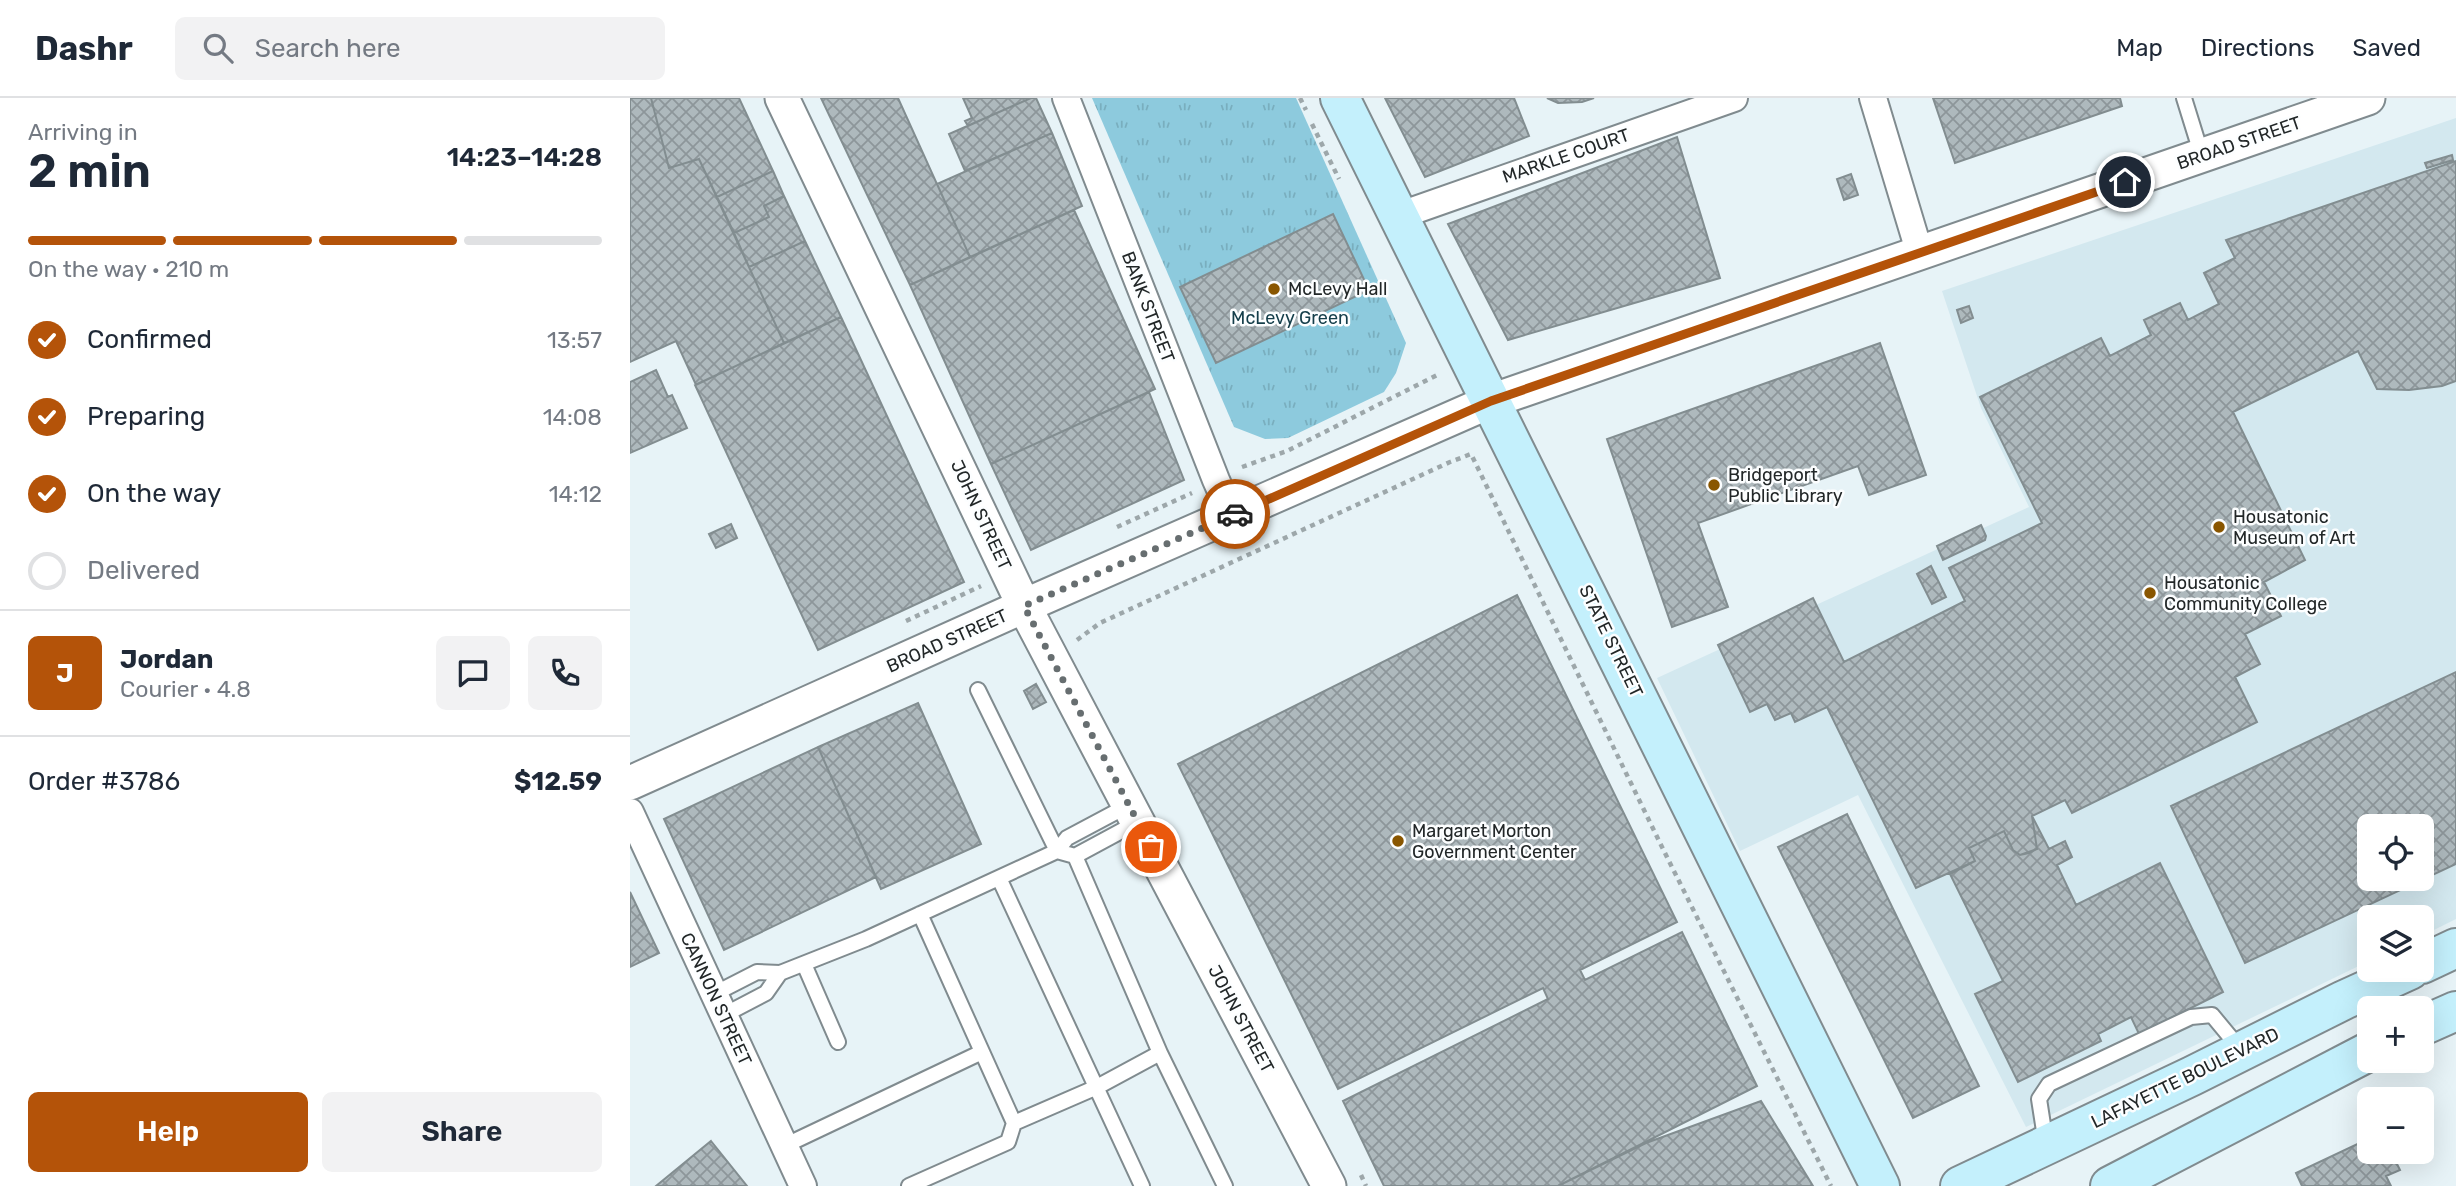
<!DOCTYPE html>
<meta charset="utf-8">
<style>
:root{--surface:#fff;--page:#f2f2f3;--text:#1f2937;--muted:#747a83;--line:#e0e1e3;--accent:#b45309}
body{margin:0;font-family:Rubik,sans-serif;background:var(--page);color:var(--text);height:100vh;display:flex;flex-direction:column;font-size:26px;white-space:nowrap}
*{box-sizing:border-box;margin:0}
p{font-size:23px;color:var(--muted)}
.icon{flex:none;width:38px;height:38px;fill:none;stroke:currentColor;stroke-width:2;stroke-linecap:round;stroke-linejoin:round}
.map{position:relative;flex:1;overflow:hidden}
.details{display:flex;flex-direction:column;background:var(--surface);width:630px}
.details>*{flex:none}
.controls{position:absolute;left:1727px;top:716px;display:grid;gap:14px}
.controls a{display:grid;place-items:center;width:77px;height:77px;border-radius:10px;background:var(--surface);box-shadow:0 7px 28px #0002;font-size:35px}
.pin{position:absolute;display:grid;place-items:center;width:60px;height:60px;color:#fff;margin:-30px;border:4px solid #fff;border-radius:50%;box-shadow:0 2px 7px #0007}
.courier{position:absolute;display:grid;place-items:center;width:70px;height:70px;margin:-35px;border:5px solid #b45309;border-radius:50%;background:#fff;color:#222;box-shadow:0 2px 9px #0007}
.summary em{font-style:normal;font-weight:600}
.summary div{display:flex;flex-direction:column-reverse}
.summary{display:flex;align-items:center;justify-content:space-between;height:119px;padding:0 28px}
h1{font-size:46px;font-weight:600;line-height:52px}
.bar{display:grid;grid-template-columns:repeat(4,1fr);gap:10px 7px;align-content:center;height:84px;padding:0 28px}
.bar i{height:9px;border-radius:5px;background:var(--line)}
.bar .active{background:var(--accent)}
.bar p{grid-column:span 4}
.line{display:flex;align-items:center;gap:18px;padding:0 28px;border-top:2px solid var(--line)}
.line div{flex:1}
.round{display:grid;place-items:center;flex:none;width:74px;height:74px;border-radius:10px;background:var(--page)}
ol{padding:0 28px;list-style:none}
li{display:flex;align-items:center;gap:21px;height:77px}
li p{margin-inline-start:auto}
li .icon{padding:7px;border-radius:50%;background:var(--accent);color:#fff;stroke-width:4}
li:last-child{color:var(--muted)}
li i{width:38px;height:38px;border:4px solid var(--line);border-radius:50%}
.cta{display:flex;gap:14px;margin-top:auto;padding:14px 28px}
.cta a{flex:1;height:80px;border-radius:10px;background:var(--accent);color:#fff;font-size:28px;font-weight:600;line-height:80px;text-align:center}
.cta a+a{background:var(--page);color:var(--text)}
header{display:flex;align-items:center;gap:42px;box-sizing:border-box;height:98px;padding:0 35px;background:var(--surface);border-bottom:2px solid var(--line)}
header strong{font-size:33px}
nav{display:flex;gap:38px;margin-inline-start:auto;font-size:24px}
.search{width:490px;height:63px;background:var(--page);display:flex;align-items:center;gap:18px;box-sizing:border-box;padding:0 24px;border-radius:10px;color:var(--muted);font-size:26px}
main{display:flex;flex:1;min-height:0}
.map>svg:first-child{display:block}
</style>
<header>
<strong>Dashr</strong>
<div class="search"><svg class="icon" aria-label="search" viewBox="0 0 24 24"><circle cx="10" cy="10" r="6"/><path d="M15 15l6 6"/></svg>Search here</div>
<nav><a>Map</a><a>Directions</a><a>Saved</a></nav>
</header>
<main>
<section class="details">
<div class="summary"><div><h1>2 min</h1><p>Arriving in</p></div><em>14:23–14:28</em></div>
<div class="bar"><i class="active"></i><i class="active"></i><i class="active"></i><i></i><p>On the way · 210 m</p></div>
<ol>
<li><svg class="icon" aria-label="check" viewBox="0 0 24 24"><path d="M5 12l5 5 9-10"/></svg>Confirmed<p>13:57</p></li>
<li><svg class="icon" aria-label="check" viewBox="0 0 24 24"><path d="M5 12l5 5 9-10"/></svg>Preparing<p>14:08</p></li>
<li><svg class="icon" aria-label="check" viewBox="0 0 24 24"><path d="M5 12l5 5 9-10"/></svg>On the way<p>14:12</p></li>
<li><i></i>Delivered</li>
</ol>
<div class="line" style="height:126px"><b class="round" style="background:var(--accent);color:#fff">J</b><div><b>Jordan</b><p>Courier · 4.8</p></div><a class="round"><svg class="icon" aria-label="chat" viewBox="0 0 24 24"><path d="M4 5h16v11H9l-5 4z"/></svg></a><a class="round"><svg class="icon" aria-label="phone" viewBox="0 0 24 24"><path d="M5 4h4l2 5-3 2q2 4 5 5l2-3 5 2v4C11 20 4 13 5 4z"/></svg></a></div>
<div class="line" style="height:91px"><div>Order #3786</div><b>$12.59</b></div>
<div class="cta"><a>Help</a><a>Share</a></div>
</section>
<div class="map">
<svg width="1826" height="1088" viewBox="0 0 1826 1088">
<defs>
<pattern id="grass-tufts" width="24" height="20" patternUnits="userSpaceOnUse" patternTransform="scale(1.75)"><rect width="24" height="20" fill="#8dcadd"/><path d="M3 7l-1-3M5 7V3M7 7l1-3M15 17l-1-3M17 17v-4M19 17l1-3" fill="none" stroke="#79aebe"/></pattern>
<pattern id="building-cross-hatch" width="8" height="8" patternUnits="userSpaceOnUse" patternTransform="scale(1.75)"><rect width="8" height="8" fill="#aeb9bd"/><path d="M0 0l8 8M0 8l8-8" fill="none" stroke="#8d969a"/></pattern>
</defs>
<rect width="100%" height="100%" fill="#e7f3f7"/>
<path fill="#d3e8ef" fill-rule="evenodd" d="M1826,20V821L1792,838V819H1740L1739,863L1396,1029L1228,697L1110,753L1027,580L1399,409L1351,310L1312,193ZM1740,728H1792V780H1740Z"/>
<path fill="url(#grass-tufts)" d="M462,0H666L776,245L766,275L754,294L658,340L635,341L604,329Z"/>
<path fill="url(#building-cross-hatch)" stroke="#828d90" stroke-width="2" fill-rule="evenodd" d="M0,0H21L39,70L69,61L154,245L66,287L46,243L0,264Z
M21,0H109L143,73L87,99L69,61L39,70Z
M191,0H268L340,159L280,187Z
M333,0H401L338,28L335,23L342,20Z
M401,0H406L422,35L335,73L319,36Z
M755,0H884L899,38L795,79Z
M917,0H964L952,4L928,5Z
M1303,0H1490L1492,8L1325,65Z
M422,35L452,108L340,159L307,86Z
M1047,39L1090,180L878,242L818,126Z
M1822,57L1823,62L1797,70L1795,65Z
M1826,63V283L1812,288L1779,292L1747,291L1728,253L1603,314L1675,462L1634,484L1651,518L1615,536L1630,566L1605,579L1627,624L1442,715L1435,702L1402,718L1407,751L1399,755L1390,757L1383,752L1374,733L1339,750L1345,763L1286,790L1197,609L1165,624L1161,615L1145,622L1137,606L1120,614L1088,547L1183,500L1214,564L1335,503L1319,470L1412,425L1350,299L1471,240L1480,258L1521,237L1514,222L1550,205L1558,222L1589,206L1574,175L1605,160L1596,142Z
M143,73L154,98L134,108L139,119L104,135L87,99Z
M1221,76L1228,97L1214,102L1207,81Z
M154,98L175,143L119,169L104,135L139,119L134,108Z
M444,112L525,291L361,366L280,187Z
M703,116L739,192L586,265L550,189Z
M175,143L211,219L154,245L119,169Z
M1339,208L1343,220L1331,225L1327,212Z
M211,219L334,484L188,552L65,287Z
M1250,245L1296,377L1239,397L1228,368L1068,425L1098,509L1042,529L977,341Z
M26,272L38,299L42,297L57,330L0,355V284Z
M519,294L554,382L401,452L361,366Z
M101,426L107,440L86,450L79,436Z
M1351,427L1356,438L1355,442L1313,462L1307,448Z
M1301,468L1316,499L1302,506L1287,476Z
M887,497L1047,824L950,872L955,882L1052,834L1127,988L928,1088H754L713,1003L918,901L913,890L708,991L548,666Z
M1826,574V766L1615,865L1541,708ZM1740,728H1792V780H1740Z
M406,586L416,604L403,611L394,593Z
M288,605L351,746L251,791L188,649Z
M188,649L246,779L94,852L34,721Z
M1217,716L1349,988L1283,1020L1148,749Z
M1402,718L1419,751L1435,743L1442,759L1427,767L1446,807L1530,765L1593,894L1509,936L1501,919L1468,936L1471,943L1388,984L1345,896L1373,883L1320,776L1345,763L1339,750L1374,733L1383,752L1390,757L1407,751Z
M0,794L29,855L0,869Z
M1131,1003L1183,1088H928L1016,1045Z
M1740,1040V1054H1761L1770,1072L1756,1078L1761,1088H1672L1666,1075Z
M81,1043L117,1088H26Z"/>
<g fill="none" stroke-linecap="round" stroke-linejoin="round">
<defs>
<path id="service" d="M1554,0L1572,58
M499,707L437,740L427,753L445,758L508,724
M445,758L530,955
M369,780L512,1088
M174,866L208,944
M84,896L127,874L150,875L236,841L427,753L348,592
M94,917L136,895L150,875
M384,1025L467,989L530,955L595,1088
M1416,1046L1409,1001L1419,986L1561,919L1582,917L1611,952
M154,1048L352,954
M279,1088L378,1044L384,1025L290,816"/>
<path id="minor" d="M436,0L586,382L602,418
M1243,0L1290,156
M768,118L1104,0
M0,714L173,1088"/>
<path id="tertiary" d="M152,0L394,508L699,1088
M0,685L394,508L861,303L1738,0"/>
<path id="secondary" d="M710,0L1250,1088
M1792,866L1826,850
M1792,928L1826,913
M1330,1088L1562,978L1714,902L1780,872
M1480,1088L1740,953"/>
</defs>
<use href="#service" stroke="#808b8f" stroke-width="18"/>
<use href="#minor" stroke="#808b8f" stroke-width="30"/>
<use href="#tertiary" stroke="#808b8f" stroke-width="37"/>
<use href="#secondary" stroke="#808b8f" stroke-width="42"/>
<path stroke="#9da7aa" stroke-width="4.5" stroke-dasharray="5 5" stroke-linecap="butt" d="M670,0L676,12
M682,26L709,81
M612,369L657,353L809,276
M487,429L562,395
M276,523L351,488
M447,542L470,525L820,364L841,356L1030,745L1201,1088
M731,1077L736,1088"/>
<use href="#service" stroke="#fff" stroke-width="14"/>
<use href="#minor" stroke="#fff" stroke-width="26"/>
<use href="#tertiary" stroke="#fff" stroke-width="33"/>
<use href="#secondary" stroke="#c4f0fc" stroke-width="38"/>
</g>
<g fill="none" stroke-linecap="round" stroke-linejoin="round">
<path stroke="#676e70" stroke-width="7" stroke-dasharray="0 12.6" d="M521,749L394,508L605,416"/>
<path stroke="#b45309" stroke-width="9" d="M605,416L861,303L1495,84"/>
</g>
<g fill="#895600" stroke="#fcfeff" stroke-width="2.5">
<circle cx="644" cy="191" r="7"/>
<circle cx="1084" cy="387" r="7"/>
<circle cx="1589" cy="429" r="7"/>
<circle cx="1520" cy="495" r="7"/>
<circle cx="768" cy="743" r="7"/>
</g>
<g text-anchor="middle" stroke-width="5" stroke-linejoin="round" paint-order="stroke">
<g font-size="18" fill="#222728" stroke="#fcfeff">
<text transform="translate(1609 45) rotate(-19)" y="6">BROAD STREET</text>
<text transform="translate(936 58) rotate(-19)" y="6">MARKLE COURT</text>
<text transform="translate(518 209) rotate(69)" y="6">BANK STREET</text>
<text transform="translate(351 417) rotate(65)" y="6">JOHN STREET</text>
<text transform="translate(317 543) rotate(-24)" y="6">BROAD STREET</text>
<text transform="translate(981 543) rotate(64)" y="6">STATE STREET</text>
<text transform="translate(86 901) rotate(65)" y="6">CANNON STREET</text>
<text transform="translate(611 921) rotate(62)" y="6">JOHN STREET</text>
<text transform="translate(1555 980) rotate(-26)" y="6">LAFAYETTE BOULEVARD</text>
</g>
<g font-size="18" fill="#222728" stroke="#fcfeff" text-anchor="start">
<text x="658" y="197">McLevy Hall</text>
<text x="1098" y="383">Bridgeport<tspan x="1098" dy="21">Public Library</tspan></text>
<text x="1603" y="425">Housatonic<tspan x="1603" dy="21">Museum of Art</tspan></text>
<text x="1534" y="491">Housatonic<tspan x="1534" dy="21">Community College</tspan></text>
<text x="782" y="739">Margaret Morton<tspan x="782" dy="21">Government Center</tspan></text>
</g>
<g font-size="18" fill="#143e4a" stroke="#fcfeff">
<text x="660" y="226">McLevy Green</text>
</g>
</g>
</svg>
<div class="controls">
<a><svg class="icon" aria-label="locate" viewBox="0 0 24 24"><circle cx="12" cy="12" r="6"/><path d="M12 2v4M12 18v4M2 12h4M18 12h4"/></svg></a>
<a><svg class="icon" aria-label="layers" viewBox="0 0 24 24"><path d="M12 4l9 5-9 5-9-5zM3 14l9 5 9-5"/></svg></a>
<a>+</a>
<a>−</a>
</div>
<div class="pin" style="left:521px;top:749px;background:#ea580c"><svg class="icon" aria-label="bag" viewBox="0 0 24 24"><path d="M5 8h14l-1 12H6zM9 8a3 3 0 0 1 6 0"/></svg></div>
<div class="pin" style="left:1495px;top:84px;background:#1f2937"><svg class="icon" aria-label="home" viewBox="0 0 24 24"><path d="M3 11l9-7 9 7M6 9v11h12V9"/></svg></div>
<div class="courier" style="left:605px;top:416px"><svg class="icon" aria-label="car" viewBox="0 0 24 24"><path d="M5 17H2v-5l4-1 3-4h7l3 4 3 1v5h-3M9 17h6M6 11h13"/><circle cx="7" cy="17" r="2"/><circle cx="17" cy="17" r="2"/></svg></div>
</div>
</main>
